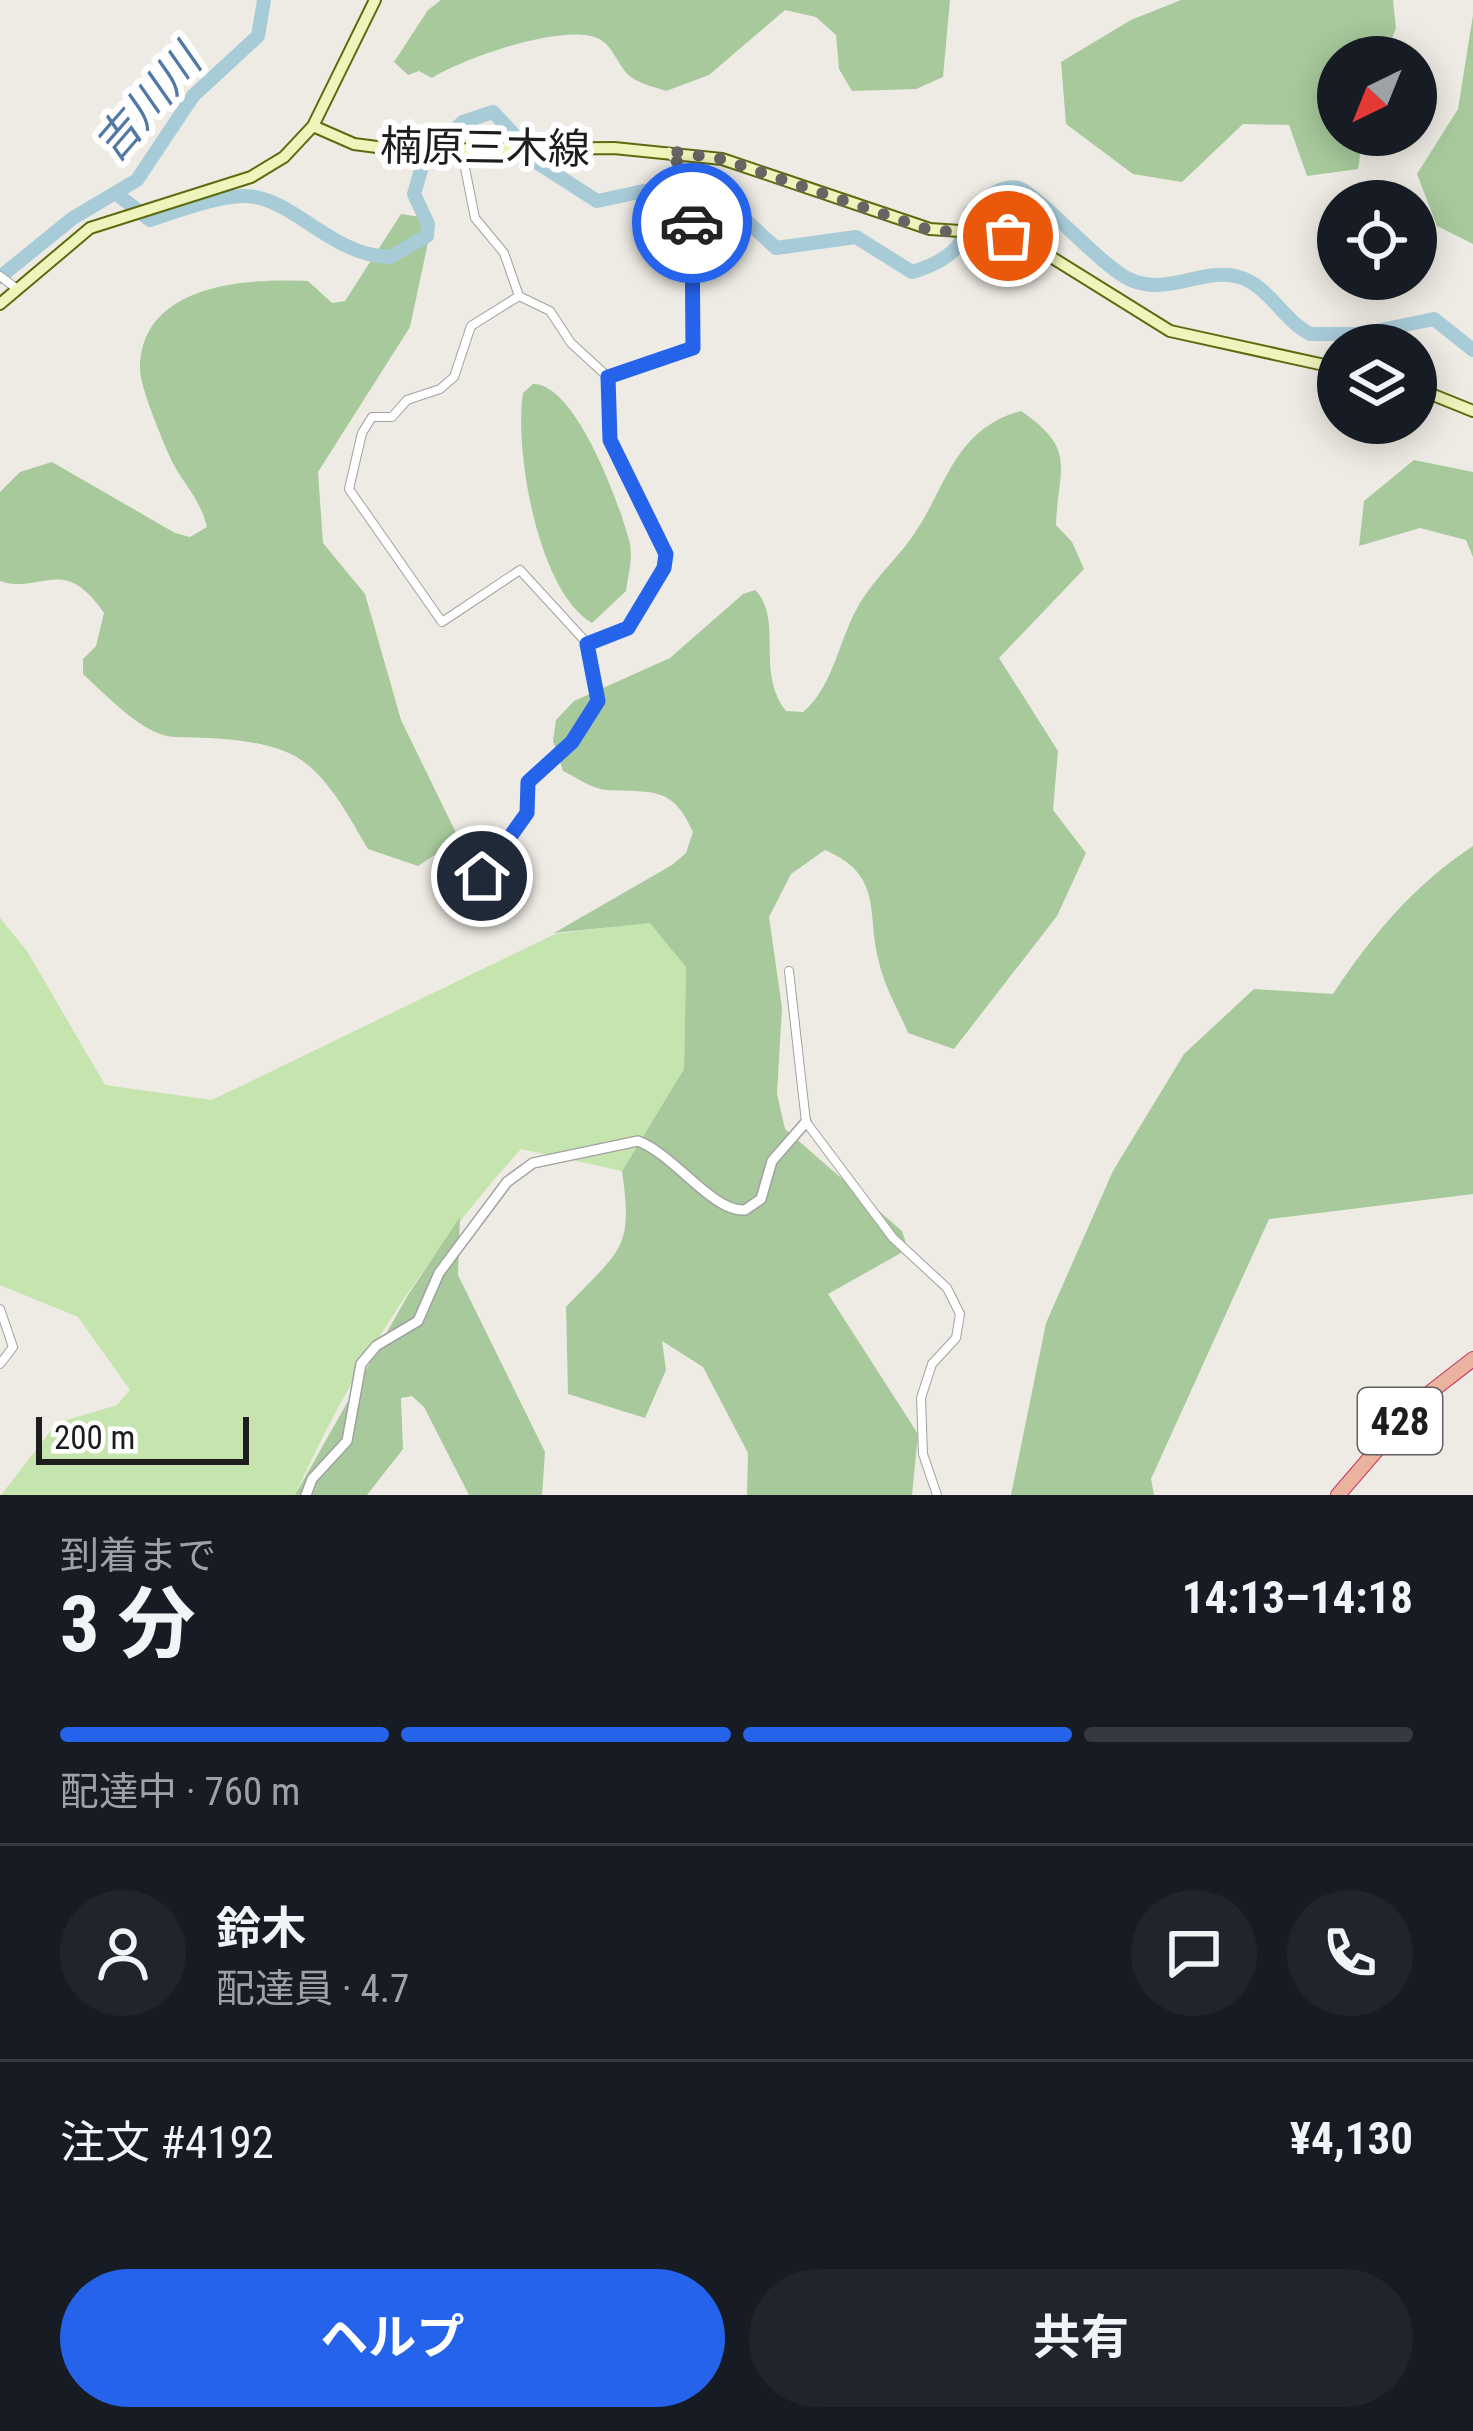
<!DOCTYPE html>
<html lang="ja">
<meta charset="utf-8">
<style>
:root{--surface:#171b24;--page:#20242c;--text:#f1f3f6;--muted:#9ea1a6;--line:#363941;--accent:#2563eb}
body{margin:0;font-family:"Roboto Condensed","Noto Sans JP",sans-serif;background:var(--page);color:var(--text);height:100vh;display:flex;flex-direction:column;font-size:45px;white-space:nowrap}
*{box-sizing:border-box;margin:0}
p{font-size:39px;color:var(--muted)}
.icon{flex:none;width:66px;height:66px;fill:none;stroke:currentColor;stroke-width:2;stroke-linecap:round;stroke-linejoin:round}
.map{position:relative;height:1495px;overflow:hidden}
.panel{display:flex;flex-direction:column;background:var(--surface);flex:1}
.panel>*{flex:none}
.needle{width:78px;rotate:223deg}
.controls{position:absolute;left:1317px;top:36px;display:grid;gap:24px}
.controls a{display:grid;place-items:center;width:120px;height:120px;border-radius:50%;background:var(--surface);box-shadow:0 6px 30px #0003;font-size:60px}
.scale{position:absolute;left:36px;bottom:30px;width:213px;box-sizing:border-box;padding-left:12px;border:6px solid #1d1d1d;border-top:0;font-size:33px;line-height:42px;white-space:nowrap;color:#1d1d1d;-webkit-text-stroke:9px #fff;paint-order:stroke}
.pin{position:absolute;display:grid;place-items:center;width:102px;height:102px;color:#fff;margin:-51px;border:6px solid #fff;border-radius:50%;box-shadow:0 3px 12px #0007}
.courier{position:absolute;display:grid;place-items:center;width:120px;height:120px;margin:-60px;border:9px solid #2563eb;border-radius:50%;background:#fff;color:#222;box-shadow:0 3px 15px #0007}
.headline em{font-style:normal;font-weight:700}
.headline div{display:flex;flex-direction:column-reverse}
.headline{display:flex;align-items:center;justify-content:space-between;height:204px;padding:0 60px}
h1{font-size:78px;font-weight:700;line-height:90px}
.bar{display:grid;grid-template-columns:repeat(4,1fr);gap:18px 12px;align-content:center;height:144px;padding:0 60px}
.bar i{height:15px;border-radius:9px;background:var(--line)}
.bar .current{background:var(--accent)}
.bar p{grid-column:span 4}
.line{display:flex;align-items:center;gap:30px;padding:0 60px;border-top:3px solid var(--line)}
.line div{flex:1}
.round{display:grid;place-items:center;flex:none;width:126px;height:126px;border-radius:63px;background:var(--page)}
.action{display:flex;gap:24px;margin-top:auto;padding:24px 60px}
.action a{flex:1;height:138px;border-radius:72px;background:var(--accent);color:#fff;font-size:48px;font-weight:700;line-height:138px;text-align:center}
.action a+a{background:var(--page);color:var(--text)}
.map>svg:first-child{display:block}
</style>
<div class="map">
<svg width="1473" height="1495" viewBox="0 0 1473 1495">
<rect width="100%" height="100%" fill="#eeebe4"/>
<path fill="#c6e4ae" d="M0,918L27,951L105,1085L212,1100L555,934L650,922L686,966L684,1069L622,1171L521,1149C428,1252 352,1368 295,1495H1L57,1423L117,1405L130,1390L78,1317L0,1285Z"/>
<path fill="#a8c99c" d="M441,0H950L943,77L916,89L852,91L839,69L836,35L816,17L785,10L709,75L666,91C655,87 640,84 631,77C619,68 614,48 601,40C569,20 461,59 432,78L419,71L408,75L394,62L428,10Z
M1181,0H1393L1396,28L1385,57H1338V135H1363L1358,169L1307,176L1289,125L1243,124L1182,182L1133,174L1066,124L1061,62L1131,20Z
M1473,15V244L1437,226L1417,174L1458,109Z
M401,214L433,219L410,327L318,472L323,543L365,594L401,720L459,839L418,866L368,849C349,817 327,773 293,755C260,738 209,738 174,737C144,736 105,694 83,674V659L96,646L104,613C63,553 42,595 0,581V492L20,472L52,462L175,533L190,537L207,527C200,497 180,481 169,455C161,436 139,385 140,367C142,283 249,278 308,281L332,303L345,301Z
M533,384C576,383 621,507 630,544C633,558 628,576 626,591L592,623C538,592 514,450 523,393Z
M1021,411C1078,450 1058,467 1056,525L1072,542L1084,569L999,658L1058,751L1053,810L1086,853L1057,916L954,1049L908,1033C899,1011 884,986 879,962C866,911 884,876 825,850L791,874L769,917L782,1008L777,1094L785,1129L902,1231L908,1249L828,1294L918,1434L912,1495H747L748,1453L703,1367L662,1341L666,1370L645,1418L568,1394L566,1307C619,1250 634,1252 622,1171L684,1069L686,967L650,923L554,933L672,865L686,853L693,832C672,784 650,793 607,790C592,789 576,777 563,771L553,741L556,720L574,701L670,658L743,594L755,590C784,619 755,673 786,711L803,712C831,689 838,646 854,614C868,585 891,565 910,540C947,489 952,430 1021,411Z
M1414,460L1473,472V557L1466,540L1420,528L1359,546L1364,501Z
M1473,846V1194L1269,1219L1151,1479L1154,1495H1011L1046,1323L1113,1171L1184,1054L1254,989L1333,994C1372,935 1414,885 1473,846Z
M460,1217L458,1275L545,1452L542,1495H469L424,1407L412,1396L401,1398L403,1449L367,1495H295L408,1295Z"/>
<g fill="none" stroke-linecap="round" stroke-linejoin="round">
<path stroke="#a8cbd8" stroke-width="14" d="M439,144L463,122L493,112L522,143
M530,158L597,201L644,191L729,205L776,248L856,237L912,272C945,262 967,248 970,212C982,202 1001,183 1018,188C1039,194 1101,267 1131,280C1168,296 1203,267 1239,277C1268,285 1283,320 1310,334H1361L1434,319L1473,350
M118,195L150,220C179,211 213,197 243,196C292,195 330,256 390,257L427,236L428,224L414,194L423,163
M0,277L73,218L137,180L193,96L258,36L264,0"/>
<defs>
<path id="minor" d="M462,153L475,218L504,253L519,296L550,311L571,343L608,377
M0,276L17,289
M608,377L693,348L692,194L686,174L669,152
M587,644L628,629L665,568L666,554L610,439L608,377
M482,876L527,813L528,782L572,742L598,701L586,642L520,570L442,622L349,489L362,433L372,417H392L407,400L440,389L454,377L471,326L519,296
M789,971L806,1122L893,1238L947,1288L960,1314L956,1338L932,1364L921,1398L923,1454L937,1495
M0,1309L13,1347L0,1364"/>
<path id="tertiary" d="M306,1495L312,1479L347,1441L361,1364L376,1346L418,1321L439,1273L507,1182L533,1163L638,1141C675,1155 712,1212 745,1210L761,1199L772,1161L806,1122"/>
<path id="secondary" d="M313,126L354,144L400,150L614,148L722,159L930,229L990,233L1027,242L1170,331L1338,368
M0,304L90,228L251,177L284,157L313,126L375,0
M1416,388L1473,411"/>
<path id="trunk" d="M1338,1495L1419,1401L1473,1359"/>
</defs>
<use href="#minor" stroke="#a1a1a1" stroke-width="10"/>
<use href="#tertiary" stroke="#a1a1a1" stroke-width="12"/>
<use href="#secondary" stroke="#5d6b0e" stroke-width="14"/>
<use href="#trunk" stroke="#ca3260" stroke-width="16"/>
<use href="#minor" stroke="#fff" stroke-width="8"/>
<use href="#tertiary" stroke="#fff" stroke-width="9"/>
<use href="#secondary" stroke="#eff4bc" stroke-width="10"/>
<use href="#trunk" stroke="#eab3a0" stroke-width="14"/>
</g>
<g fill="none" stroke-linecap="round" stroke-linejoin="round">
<path stroke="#666563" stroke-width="12" stroke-dasharray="0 21.6" d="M692,223L686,174L669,151L722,159L930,230L1008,236"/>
<path stroke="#2563eb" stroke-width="15" d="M482,876L527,813L528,782L572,742L598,701L587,644L628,628L664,568L666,554L610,440L608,377L693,348L692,223"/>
</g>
<g text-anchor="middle" stroke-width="12" stroke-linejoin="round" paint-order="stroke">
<rect fill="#fff" stroke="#616161" stroke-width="3" x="1358" y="1388" width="84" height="66" rx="9"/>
<g font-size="39" font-weight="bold" fill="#1d1d1d">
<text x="1400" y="1435">428</text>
</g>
<g font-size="42" fill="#1d1d1d" stroke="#fff">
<text transform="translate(485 147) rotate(1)" y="15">楠原三木線</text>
</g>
<g font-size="45" font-style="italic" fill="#5278a5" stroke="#fff">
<text transform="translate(147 103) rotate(-49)" y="16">吉川川</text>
</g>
</g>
</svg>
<div class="controls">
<a><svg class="needle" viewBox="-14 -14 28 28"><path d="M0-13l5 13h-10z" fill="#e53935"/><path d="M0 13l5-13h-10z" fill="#9ea1a6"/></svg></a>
<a><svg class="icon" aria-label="locate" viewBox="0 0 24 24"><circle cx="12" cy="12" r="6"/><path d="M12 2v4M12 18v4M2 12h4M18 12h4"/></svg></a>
<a><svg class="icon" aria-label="layers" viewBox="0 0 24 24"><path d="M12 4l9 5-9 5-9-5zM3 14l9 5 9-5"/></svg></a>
</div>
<div class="scale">200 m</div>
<div class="pin" style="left:1008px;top:236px;background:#ea580c"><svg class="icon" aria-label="bag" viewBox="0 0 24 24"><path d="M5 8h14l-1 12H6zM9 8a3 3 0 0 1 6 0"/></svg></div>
<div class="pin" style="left:482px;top:876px;background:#1f2937"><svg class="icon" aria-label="home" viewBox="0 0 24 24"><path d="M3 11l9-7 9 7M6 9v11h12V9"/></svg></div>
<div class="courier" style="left:692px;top:223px"><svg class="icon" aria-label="car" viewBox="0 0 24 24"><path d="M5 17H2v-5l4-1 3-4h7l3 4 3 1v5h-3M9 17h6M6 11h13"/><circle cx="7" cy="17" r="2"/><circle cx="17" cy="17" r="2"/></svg></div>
</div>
<section class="panel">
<div class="headline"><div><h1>3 分</h1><p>到着まで</p></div><em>14:13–14:18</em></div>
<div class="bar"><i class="current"></i><i class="current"></i><i class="current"></i><i></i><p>配達中 · 760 m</p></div>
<div class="line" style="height:216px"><a class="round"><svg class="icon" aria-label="person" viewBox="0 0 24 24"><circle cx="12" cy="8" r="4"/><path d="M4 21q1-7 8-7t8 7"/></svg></a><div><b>鈴木</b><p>配達員 · 4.7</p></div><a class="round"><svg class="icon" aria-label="chat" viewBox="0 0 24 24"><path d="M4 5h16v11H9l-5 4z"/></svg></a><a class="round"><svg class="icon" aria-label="phone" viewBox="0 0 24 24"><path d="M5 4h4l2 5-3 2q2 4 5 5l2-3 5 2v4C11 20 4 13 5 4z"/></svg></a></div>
<div class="line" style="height:156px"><div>注文 #4192</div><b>¥4,130</b></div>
<div class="action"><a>ヘルプ</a><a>共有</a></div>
</section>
